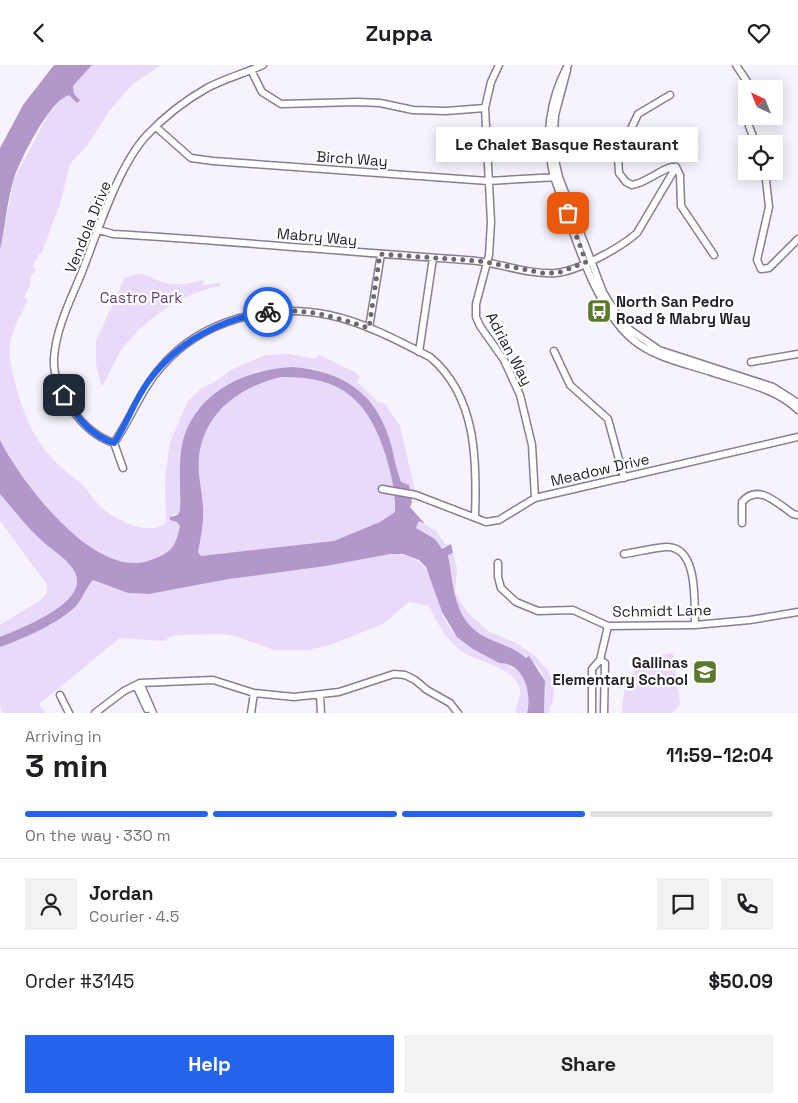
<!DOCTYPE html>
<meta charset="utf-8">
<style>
:root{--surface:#fff;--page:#f2f2f2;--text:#202124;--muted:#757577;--line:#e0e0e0;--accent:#2563eb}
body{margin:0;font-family:"Space Grotesk",sans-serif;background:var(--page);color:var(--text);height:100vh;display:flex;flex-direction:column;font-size:19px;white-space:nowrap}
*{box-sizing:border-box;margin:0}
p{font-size:16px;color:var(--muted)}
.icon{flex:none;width:28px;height:28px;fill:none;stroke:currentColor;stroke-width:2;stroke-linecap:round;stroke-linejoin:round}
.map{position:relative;height:648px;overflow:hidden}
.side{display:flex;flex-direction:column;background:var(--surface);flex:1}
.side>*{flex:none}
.needle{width:32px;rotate:317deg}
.fabs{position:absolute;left:738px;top:15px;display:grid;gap:10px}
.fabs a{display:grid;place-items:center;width:45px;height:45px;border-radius:0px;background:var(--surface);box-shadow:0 2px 12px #0003;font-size:25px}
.pin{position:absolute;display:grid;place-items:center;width:42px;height:42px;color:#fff;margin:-21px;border-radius:10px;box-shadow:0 2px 8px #0006}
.courier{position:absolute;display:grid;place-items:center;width:50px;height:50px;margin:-25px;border:4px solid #2563eb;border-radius:50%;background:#fff;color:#222;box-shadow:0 1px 6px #0007}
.bubble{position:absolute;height:35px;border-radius:0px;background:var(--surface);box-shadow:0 2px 12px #0003;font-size:16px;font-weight:700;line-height:35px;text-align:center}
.head em{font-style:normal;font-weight:700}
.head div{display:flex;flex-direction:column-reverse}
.head{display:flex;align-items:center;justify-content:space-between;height:85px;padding:0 25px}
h1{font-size:32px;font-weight:700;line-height:38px}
.bar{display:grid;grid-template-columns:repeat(4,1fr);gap:8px 5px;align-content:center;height:60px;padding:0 25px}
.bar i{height:6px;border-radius:4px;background:var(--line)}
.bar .selected{background:var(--accent)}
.bar p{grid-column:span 4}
.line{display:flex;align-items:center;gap:12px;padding:0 25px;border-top:1px solid var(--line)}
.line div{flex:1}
.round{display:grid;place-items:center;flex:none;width:52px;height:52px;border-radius:0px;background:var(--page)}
.button{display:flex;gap:10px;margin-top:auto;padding:10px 25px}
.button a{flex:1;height:58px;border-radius:0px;background:var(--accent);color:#fff;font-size:20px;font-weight:700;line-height:58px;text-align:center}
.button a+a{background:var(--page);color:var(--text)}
header{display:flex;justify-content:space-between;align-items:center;height:65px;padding:0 25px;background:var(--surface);font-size:22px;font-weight:700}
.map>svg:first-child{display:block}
</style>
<header><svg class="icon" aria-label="back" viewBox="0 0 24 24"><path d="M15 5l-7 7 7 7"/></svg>Zuppa<svg class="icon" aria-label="heart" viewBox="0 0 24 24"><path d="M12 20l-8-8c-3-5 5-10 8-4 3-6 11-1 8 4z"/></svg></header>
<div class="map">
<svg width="798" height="648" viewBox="0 0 798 648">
<rect width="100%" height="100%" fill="#f7f3fc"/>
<path fill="#e9dafa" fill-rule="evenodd" d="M92,0H161L132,20L109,46L90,77L70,99L60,139L41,189H39L33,201L36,204L30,213L31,218L24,233L28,234C20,253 7,271 10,292C14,319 23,349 36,372C47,390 62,404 78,416C86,422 91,432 98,439C111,453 148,473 166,458L165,414L170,377L188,336L202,323L213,318L233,304L266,290L289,289L316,294L319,290L355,307L360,312L357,317L378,337L384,338L400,361L415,426H410L409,420L402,418L404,466L280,501L183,494L181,389L180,445L178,451L174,449L170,452V455L177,457L180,461C175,483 172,487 151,496C96,517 21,417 0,375V185L14,114L48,50L64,32L69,30L80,35L74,29L73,21ZM312,303L340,314L281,305L214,330L183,378L197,345L219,325L257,306Z
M139,209C149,210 157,216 166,218C180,221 190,218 203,215V220L220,218V221C182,228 140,256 119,289C113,299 109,310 103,320H101L96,299V276L125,212Z
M0,429C13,444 25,460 39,473C49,483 65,492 73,504C95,536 21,563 0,572V560L39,536C46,531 50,526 46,518L0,456Z
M419,456L436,466L445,479H451L441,483L435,474L416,463Z
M453,488L457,503L455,527L467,547L488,566L516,578L535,591L547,605L554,616V627L553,637L549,643L550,648H544C545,638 546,628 545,617C540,584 486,581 467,559C451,538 453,513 448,490Z
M390,489C443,489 428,536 453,567C471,590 519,596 527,618C531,627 529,639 527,648H515C517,641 520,632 520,625C517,602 475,597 460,585C447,575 436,556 429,541L409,537L383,559L333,579L308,585H274L235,571L221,569L180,570L169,572L165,576L120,573L39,639L46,648H3L0,642V582C23,574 59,558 75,541C83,533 86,522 93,515L128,528L149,529L229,514L326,501Z
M673,588L680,639L673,648H622C622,612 638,594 673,588Z"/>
<path fill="#b197ca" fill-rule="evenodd" d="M54,0H92L73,21L74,29L80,35L77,38L69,30C49,36 21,94 14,113C7,136 5,162 0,185V83L23,40Z
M293,302C342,306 376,328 390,376C394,390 396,404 401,417L409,420L412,437L410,442L425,459L419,456L416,463L435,474L442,484L451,479L453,488L448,490C454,521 453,557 487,573C500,579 515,583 526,593L529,591L545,616L544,648H527C532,629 525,598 499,598L473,584L457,572L442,547L426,502L419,495L403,489H390L326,501L229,514L149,529L128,528L93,515C86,522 83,533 76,541C59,558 23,574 0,582V572C21,563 95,536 73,504C65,492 49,483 39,473C25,460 13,444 0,429V375C21,417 96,517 151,495C172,487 175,483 180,461L177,457L170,455V452L178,450L180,445C181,423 178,402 182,380C193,328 245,304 293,302ZM281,312C341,311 368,334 386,391C391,409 396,428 395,447L380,457L334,476L201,491L198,487C201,472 204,457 203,442C202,425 197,409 199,392C204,347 240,322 281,312Z"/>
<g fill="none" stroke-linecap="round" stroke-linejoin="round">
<defs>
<path id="minor" d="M499,0L491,17L485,43L491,157L489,190L476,239V252L480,261L504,295L520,330L532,380L535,433
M568,0C549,35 544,74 554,112C572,161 595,251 640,280C661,294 687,299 711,307C740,317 776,323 798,345
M736,0L752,24
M251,5L262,27L281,39L358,37L380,38L413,45L446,46L485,43
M567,5L555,50L554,68V91L559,112L603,227L619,253L630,265L659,285L773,322L798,338
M670,30L638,49L618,92L619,108L626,117L632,120C648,118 665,100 676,102
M751,51L749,61L756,79
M156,62L191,93L213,96L488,116L558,112
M676,102L680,110L681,141L714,190
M765,106L769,142L757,195L761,204L769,203L798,174
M99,165L113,169C231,176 348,187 466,195C495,196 526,210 556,208C578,206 620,183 637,168L676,102
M369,263L381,189
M554,286L570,320L608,354L624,413
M419,287L433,193
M751,297L798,289
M114,378C132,352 141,324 162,301C203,254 269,238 329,250C363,257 399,276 430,292C477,331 477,397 475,452
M123,403L114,378C83,368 52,326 54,293C56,263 71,234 82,207C98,166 118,101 147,70C164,52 186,35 207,23C224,14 245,8 263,0
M382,424L416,430L486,457L499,455L535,433L798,372
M742,458V437C758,418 777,438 793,449L798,450
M624,489C638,487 652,483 666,482C699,481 694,538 695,560
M498,498V512L501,523L516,537L538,546L573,545L608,561L695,560L750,555L798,547
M600,595L605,598L604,648
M140,618L153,648
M136,620L147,644
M60,630L69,648
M320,631L321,648
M95,648L124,626L140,618L213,615L254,628L294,632L339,627L394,609L405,610L415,615L427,625L450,638L458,648
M251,648L254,628
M592,648V604L600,595L608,561"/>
</defs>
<use href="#minor" stroke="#897e94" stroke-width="9"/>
<use href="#minor" stroke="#fff" stroke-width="6"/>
</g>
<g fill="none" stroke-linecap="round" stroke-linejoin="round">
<path stroke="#6d6972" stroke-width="5" stroke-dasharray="0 9" d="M268,247C303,242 336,252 369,263L380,189L480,196L543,208H558L586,197L568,148"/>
<path stroke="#2563eb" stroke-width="6" d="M64,330C75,351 92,371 114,378C127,359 134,336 148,317C177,277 220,254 268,247"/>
</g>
<defs>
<symbol id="bus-square" viewBox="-11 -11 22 22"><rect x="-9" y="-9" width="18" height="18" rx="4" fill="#5c782d" stroke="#fff"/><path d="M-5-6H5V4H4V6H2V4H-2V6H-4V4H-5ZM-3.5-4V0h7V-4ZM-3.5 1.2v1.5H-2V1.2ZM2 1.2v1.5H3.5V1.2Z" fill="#fff"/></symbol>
<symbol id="school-square" viewBox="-11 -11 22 22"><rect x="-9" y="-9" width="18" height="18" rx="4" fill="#5c782d" stroke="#fff"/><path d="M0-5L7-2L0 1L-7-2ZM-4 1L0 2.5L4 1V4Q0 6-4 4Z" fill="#fff"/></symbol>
</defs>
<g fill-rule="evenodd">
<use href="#bus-square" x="585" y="232" width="28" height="28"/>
<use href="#school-square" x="691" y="593" width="28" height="28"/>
</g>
<g text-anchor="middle" stroke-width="4.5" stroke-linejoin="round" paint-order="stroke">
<g font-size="15" fill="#231f28" stroke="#fff">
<text transform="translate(352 94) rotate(4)" y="5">Birch Way</text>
<text transform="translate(88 162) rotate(-68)" y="5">Vendola Drive</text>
<text transform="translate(317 172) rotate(5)" y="5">Mabry Way</text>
<text transform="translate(509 284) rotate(62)" y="5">Adrian Way</text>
<text transform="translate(600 405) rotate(-13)" y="5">Meadow Drive</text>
<text transform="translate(662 546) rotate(-1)" y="5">Schmidt Lane</text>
</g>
<g font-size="15" fill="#613f7e" stroke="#fff">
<text x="141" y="238">Castro Park</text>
</g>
<g font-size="15" font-weight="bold" fill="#231f28" stroke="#fff" text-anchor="start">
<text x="616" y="242">North San Pedro<tspan x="616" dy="17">Road &amp; Mabry Way</tspan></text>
<text x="688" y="603" text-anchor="end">Gallinas<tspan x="688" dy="17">Elementary School</tspan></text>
</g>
</g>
</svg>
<div class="fabs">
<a><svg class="needle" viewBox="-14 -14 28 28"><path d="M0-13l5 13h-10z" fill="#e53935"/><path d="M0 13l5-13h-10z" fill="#757577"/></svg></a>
<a><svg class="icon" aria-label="locate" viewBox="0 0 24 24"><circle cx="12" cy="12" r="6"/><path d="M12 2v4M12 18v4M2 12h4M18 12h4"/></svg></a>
</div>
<div class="pin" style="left:568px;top:148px;background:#ea580c"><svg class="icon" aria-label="bag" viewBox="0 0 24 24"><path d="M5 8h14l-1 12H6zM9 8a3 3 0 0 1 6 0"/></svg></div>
<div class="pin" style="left:64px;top:330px;background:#1f2937"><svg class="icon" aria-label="home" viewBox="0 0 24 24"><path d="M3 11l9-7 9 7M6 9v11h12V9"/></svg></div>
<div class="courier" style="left:268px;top:247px"><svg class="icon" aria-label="bike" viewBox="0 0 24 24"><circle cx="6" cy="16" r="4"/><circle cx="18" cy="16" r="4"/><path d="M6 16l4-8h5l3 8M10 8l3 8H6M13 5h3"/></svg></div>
<div class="bubble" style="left:436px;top:62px;width:262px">Le Chalet Basque Restaurant</div>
</div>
<section class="side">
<div class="head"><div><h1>3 min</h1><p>Arriving in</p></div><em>11:59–12:04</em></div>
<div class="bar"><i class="selected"></i><i class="selected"></i><i class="selected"></i><i></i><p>On the way · 330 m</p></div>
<div class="line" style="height:90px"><a class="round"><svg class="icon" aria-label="person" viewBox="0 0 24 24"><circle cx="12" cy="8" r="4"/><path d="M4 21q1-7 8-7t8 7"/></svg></a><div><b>Jordan</b><p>Courier · 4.5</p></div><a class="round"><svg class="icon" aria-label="chat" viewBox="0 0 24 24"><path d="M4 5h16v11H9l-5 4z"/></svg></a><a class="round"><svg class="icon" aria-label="phone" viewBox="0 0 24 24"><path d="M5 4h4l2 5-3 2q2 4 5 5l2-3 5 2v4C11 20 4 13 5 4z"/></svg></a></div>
<div class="line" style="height:65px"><div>Order #3145</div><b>$50.09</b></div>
<div class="button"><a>Help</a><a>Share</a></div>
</section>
